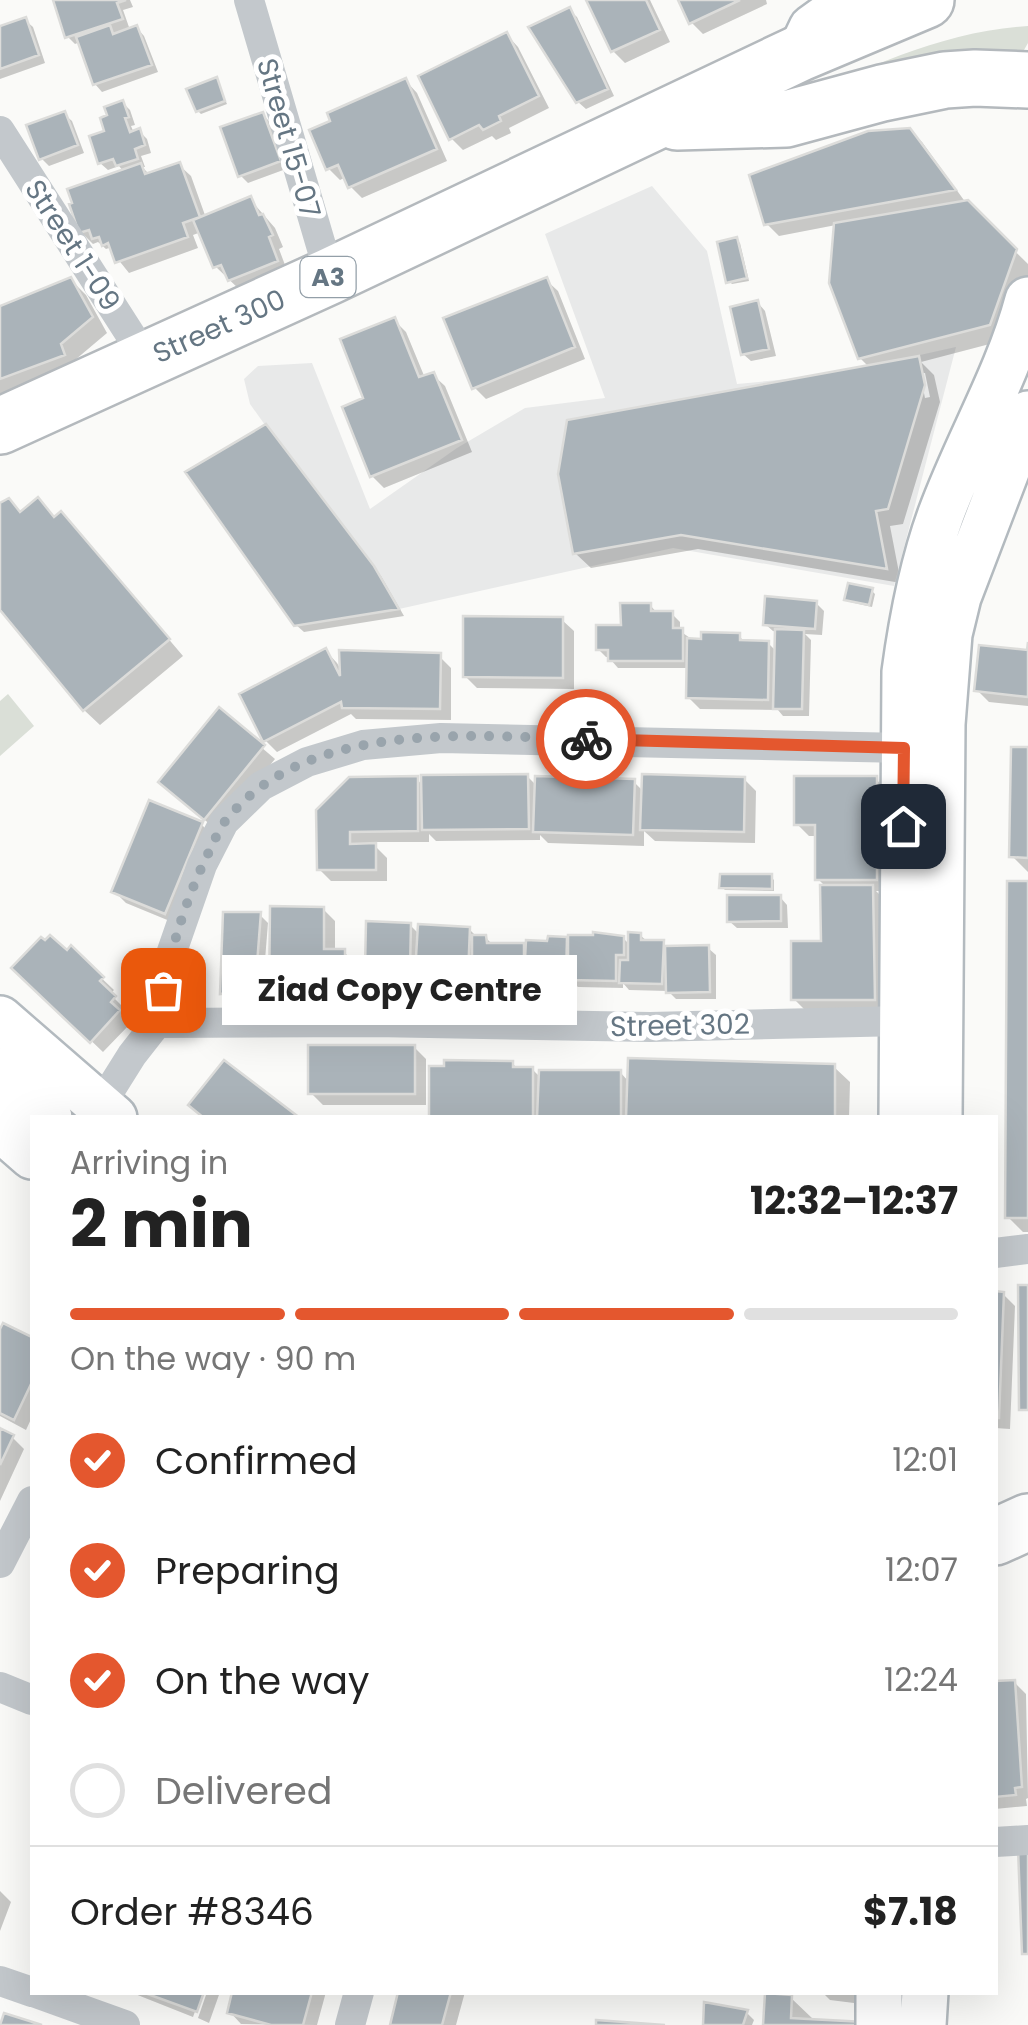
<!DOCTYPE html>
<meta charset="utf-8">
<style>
:root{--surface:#fff;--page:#f6f6f6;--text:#222;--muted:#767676;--line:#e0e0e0;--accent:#e4572e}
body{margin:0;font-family:Poppins,sans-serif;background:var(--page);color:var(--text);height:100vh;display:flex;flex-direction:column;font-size:38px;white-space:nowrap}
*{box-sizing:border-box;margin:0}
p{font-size:32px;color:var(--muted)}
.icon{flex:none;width:55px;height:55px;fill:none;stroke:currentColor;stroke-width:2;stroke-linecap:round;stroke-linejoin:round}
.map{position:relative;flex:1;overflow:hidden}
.side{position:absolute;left:30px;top:1115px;width:968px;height:880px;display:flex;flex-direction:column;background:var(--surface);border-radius:0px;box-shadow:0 10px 40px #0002}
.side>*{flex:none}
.pin{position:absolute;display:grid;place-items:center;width:85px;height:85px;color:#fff;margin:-42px;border-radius:20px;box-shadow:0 5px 15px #0006}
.courier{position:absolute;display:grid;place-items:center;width:100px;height:100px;margin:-50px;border:8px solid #e4572e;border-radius:50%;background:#fff;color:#222;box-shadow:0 2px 12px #0007}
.bubble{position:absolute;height:70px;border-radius:0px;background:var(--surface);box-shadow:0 10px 40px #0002;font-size:32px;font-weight:700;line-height:70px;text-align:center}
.head em{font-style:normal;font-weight:700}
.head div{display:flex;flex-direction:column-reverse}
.head{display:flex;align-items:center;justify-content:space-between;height:170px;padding:0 40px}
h1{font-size:65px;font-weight:700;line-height:75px}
.bar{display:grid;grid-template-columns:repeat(4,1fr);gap:15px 10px;align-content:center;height:120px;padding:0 40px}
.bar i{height:12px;border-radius:8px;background:var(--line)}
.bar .current{background:var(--accent)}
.bar p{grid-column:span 4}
.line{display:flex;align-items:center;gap:25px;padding:0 40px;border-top:2px solid var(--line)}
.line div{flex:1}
ol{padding:0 40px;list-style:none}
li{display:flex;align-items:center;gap:30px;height:110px}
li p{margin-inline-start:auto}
li .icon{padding:10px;border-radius:50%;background:var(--accent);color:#fff;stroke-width:4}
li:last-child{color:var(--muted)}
li i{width:55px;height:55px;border:5px solid var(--line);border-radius:50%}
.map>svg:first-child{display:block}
</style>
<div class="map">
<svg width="1028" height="2025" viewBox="0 0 1028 2025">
<rect width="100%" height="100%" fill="#fafaf8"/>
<path fill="#e8e9e9" d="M652,186L707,251L737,384L830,375L956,347L894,586L673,548L399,609L294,626L185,472L265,425L250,404L244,379L258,366L312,363L370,509L457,448L525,408L605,398L545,234Z"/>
<path fill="#dadfd7" d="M1028,26V43L1016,64L789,104C866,68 943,31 1028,26Z
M8,694L34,726L0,756V701Z"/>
<path fill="#0003" fill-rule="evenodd" d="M55,0H130L133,7L123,10L130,30L137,28L144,36L158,72L102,92L95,84L80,42L75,44L67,36Z
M589,0H650L670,42L625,63L613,51Z
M681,0H766L767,4L703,34L691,22Z
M569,10L577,17L614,96L586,109L578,102Z
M25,20L33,27L45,63L0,79V28Z
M507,35L518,47L549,108L509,128L511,133L496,140L492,136L463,150L451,138Z
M216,80L227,104L201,114L198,111Z
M406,81L417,93L447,161L362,198L350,186L346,177L340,180L328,168Z
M123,103L130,110L135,125L131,126L134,133L139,131L147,139L151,153L141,156L145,167H142L150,175L179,165L191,176L206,218L250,199L275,228L283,247L279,249L288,273L242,292L215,266L201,232L193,235L198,248L129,273L109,248L106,249L98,242L93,244L81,232L124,172L119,166L108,170L100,163L107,133Z
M64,114L72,121L84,153L49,166L41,158Z
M262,114L270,122L286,169L248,183L240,175Z
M909,130L922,142L966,203L1028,264V275L1005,340L921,362L934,375L940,402L903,524L890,526L901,583L698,549L591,568L575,553L870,368L860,358L836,225L779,236L767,224ZM920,373H925L930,397L925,398Z
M736,240L740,243L749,281L732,284L729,281Z
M70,279L86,295L107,333L75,360L79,371L0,399V309Z
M546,280L558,291L585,359L486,399L474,387Z
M758,303L765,311L776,356L751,361L743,354Z
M394,320L406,332L425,378L433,375L445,386L472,452L384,488L372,476L367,399Z
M273,435L381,576L404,616L304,632L295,624Z
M0,506L22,515L55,519L76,530L183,656L100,725L84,710L0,606Z
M872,591L875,594L872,607L850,602L847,599Z
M816,603L824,611L822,635L805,634L811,640L809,716H783L778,710L700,709L688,697L689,668H618L611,660V657H606L598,649L650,605L658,614H672L680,622V631L690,638V641L739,636L746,643H768L777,652V632L773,631L765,624Z
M562,620L574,631V689L477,688L465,676Z
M326,651L337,663L343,673L439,656L451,668V720L356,719L351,714L277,752L265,740Z
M1028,652V706L989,702L977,690Z
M219,711L275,759L217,830L173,794Z
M1028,750V872L1012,856Z
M527,776L537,786L634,782L644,792L744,779L756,791L755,843L655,841L644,831V846L548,843L540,835V840L436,841L429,834V842H371L387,858V881H331L319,869V811L417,779L423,786Z
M876,779L887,791L888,891H876L884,899L886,1010L806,1011L794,999L823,943L827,888L818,879V836H809L797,824Z
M201,824L213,836L177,924L126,903L114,891Z
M771,877L774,880V891L725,890L722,887Z
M1028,884V1232H1023L1008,1217Z
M780,897L787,905L788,928H737L729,921Z
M323,909L335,921V952H344L356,964L355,1009L284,1008L272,996Z
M260,915L268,923L262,997L231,1000L223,993Z
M410,925L420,935L469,929L477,937H485L493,945L528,946L550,944V938H623L631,946L640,935L648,942L663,943L669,949L708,948L716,955V999H676L668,991L629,990L623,983V988L578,987L572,982V986H482L475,979V983L425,980L417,971L416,976L375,975L367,967Z
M71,949L114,990L110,994L126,1010L121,1015L130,1024L103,1052L15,968L67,954Z
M414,1047L426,1059V1105H323L311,1093Z
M512,1063L518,1069H532L541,1078L620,1072L629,1082L834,1067L850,1082L849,1118H432Z
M995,1294H1003L1015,1306L1010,1429L995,1428Z
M4,1326L32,1340V1417L26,1430L0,1416V1335Z
M0,1431L12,1437L24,1449L0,1501Z
M1014,1682L1026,1694L1028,1798L1026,1799L1027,1806L995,1809V1683Z
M0,1891L11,1902L0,1931Z
M130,1992H202L193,2017Z
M207,1992H220L209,2023L198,2018Z
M235,1992H326L317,2025L241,2024L230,2012Z
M401,1992H465L456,2025H392Z
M822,1992H872L870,2005L830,2000Z
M791,1998L813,2019V2022L766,2025Z
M747,2013L754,2020L752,2025H706Z"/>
<path fill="#aab3b9" stroke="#dcdcda" stroke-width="2.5" d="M53,0H126L117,3L123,19L65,38Z
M586,0H646L660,30L611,52Z
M678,0H740L689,24Z
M570,7L608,89L576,103L528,27Z
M26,17L39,55L0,69V26Z
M110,25L113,34L137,25L152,65L93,85L76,37Z
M507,32L539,96L499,116L501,121L483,130L479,125L449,140L418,76Z
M217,77L225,101L196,112L186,89Z
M406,78L437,149L348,188L338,165L326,170L309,130L330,121L327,113Z
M123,100L129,117L125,118L130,132L140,128L145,145L135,149L138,159L116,166L113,159L98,164L89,136L104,131L100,118L107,115L104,107Z
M65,111L78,145L39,160L26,125Z
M263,112L281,161L238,177L220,127Z
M910,128L956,190L764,225L749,175L868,131Z
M180,162L200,217L183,223L188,237L115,263L108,243L102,246L99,237L92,239L89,230L79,233L69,204L72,203L67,189L141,163L145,174Z
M251,196L259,215L263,214L273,235L269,237L278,261L228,281L221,265L213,268L193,220Z
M968,200L1017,249L990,325L858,359L829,283L834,223Z
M737,237L747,278L726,283L717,242Z
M71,277L93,317L61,344L65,355L0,379V306Z
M547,277L575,347L472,389L443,318Z
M758,300L769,349L741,355L730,307Z
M395,317L419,377L434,372L462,440L370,477L342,407L363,398L340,339Z
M919,356L925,385L888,509L876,511L887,569L681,535L573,554L558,474L567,420Z
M266,424L374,566L399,609L294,626L185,472Z
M38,497L54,517L61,511L170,639L83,711L0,610V503L9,498L20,512Z
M848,583L873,588L869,605L844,600Z
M765,596L817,601L815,629L763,625Z
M620,603H651V611H673V628H683V661H608V650H596V625H621Z
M463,616L563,617V678L463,677Z
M775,629L804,630L802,709H773Z
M701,632L740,633V640L769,641L768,700L686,698L687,638L701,639Z
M1028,642V697L974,691L979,645L1027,650Z
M326,648L340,676L339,650L441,653L440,709L342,708L341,702L263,742L239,694Z
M219,707L265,745L204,820L158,782Z
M1011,747H1028V858L1009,857Z
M528,774L529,829L422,830L421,775Z
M642,774L745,777L744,832L640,830Z
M418,776V831L350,832V844L376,843V870H317L316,810L349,777Z
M535,776L635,779L633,835L533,832Z
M794,776H877V880H815V825H794Z
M149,800L203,822L165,914L111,892Z
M720,874H772V889L719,888Z
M1007,881H1028V1218H1005Z
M820,885H873L875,1000H791V941H821Z
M727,895H781V921L727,922Z
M270,906L324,907V949H345V998L269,997Z
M223,912H261L255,990L220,994Z
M366,921L411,923L410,970L365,968Z
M418,924L470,927L468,976L415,973Z
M593,932L624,936V955H616V981L568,980V935H593Z
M628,932L641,933V940H664L662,984L619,983L620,960H628Z
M50,935L67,950L71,945L104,977L100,981L116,996L111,1002L120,1010L90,1043L11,968L41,937L45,940Z
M472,935H486L487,943H524V980L472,979Z
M548,936L567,937L566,979L524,978L526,940L547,941Z
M709,945L710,992L666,993L665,946Z
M308,1045H415V1094H308Z
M628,1058L835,1064V1118H626Z
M224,1060L300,1118H204L188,1105Z
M444,1060L513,1061V1067H533V1118H429V1066H444Z
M539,1070H621V1118H537Z
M1018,1285H1028V1410H1019Z
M995,1291L1004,1292L999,1418H995Z
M3,1323L32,1337V1382L14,1420L0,1413V1329Z
M0,1428L14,1435L0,1465Z
M1015,1680L1022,1787L1015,1788L1016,1795L995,1797V1681Z
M1018,1848H1028V1954H1022Z
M142,1992H204L197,2012Z
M232,1992H312L303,2025H271L227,2013Z
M398,1992H451L442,2025H390Z
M765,1993L792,1995L791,2018L864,2022L863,2025H763Z
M704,2002L748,2010L743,2025H703Z
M4,2013L42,2025H0Z
M596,2020L665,2025H596Z"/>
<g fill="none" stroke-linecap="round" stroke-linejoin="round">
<defs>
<path id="secondary" d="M801,51L812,28L851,0
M0,1019L114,1118
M902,1118L905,672C912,620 923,563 941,514C968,441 1008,375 1028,300
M939,1118L942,724L949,634L958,597L1028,414
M0,1128L32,1156
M879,2025V1992
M923,2025L925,1992"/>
<path id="highway" d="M677,122L786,119L882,93L945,80L975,78L1028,80
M0,426L330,276L800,53L926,0
M0,1076L44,1118
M995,1537L1028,1522"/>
</defs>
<use href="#secondary" stroke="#b3babf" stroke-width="50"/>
<use href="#highway" stroke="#b4b9bd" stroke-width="60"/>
<path stroke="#c3c8cc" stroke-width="30" d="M249,0L330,276
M0,131L146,359
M157,1023L375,1022L650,1027L903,1021
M100,1106L132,1055L157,1023L170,957L202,865L224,822L261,786L307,762L363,745L441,738L905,748
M995,1253L1028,1249
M0,1563L32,1501
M0,1687L32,1700
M995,1842L1028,1840
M0,1981L32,1992
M33,1992L125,2025
M350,2025L359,1992"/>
<use href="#secondary" stroke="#fff" stroke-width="45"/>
<use href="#highway" stroke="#fff" stroke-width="55"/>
</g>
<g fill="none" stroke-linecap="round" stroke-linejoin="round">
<path stroke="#99a4ac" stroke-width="10" stroke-dasharray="0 18" d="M163,990C173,941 189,890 212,846C216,837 220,827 227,819C309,719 471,736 586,739"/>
<path stroke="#e4572e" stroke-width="12" d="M586,739L904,748L903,826"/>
</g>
<g text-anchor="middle" stroke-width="10" stroke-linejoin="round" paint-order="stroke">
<rect fill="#fff" stroke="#939fa8" stroke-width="2.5" x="300.5" y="257" width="55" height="40" rx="8"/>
<g font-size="25" font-weight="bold" fill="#657683">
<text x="328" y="286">A3</text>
</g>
<g font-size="28" fill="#657683" stroke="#fff">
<text transform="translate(289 138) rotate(74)" y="10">Street 15-07</text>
<text transform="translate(73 245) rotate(57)" y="10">Street 1-09</text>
<text transform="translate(219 326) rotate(-24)" y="10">Street 300</text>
<text transform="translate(680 1025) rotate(-1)" y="10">Street 302</text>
</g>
</g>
</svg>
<div class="pin" style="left:163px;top:990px;background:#ea580c"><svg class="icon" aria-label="bag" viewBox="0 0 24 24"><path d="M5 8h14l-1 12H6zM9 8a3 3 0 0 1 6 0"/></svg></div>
<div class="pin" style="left:903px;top:826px;background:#1f2937"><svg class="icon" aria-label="home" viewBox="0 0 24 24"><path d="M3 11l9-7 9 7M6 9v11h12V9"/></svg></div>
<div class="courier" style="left:586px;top:739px"><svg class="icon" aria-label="bike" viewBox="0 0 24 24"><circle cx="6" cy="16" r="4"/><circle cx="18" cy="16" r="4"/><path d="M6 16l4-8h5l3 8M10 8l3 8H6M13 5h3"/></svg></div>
<div class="bubble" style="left:222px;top:955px;width:355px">Ziad Copy Centre</div>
<section class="side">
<div class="head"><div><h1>2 min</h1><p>Arriving in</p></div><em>12:32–12:37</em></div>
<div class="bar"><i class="current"></i><i class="current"></i><i class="current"></i><i></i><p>On the way · 90 m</p></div>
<ol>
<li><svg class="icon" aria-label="check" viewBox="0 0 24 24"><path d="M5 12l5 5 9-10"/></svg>Confirmed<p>12:01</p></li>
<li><svg class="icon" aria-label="check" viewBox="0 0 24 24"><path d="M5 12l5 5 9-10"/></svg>Preparing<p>12:07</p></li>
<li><svg class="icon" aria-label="check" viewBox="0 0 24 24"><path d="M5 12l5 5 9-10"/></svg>On the way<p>12:24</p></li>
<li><i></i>Delivered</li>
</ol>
<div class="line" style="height:130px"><div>Order #8346</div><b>$7.18</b></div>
</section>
</div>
